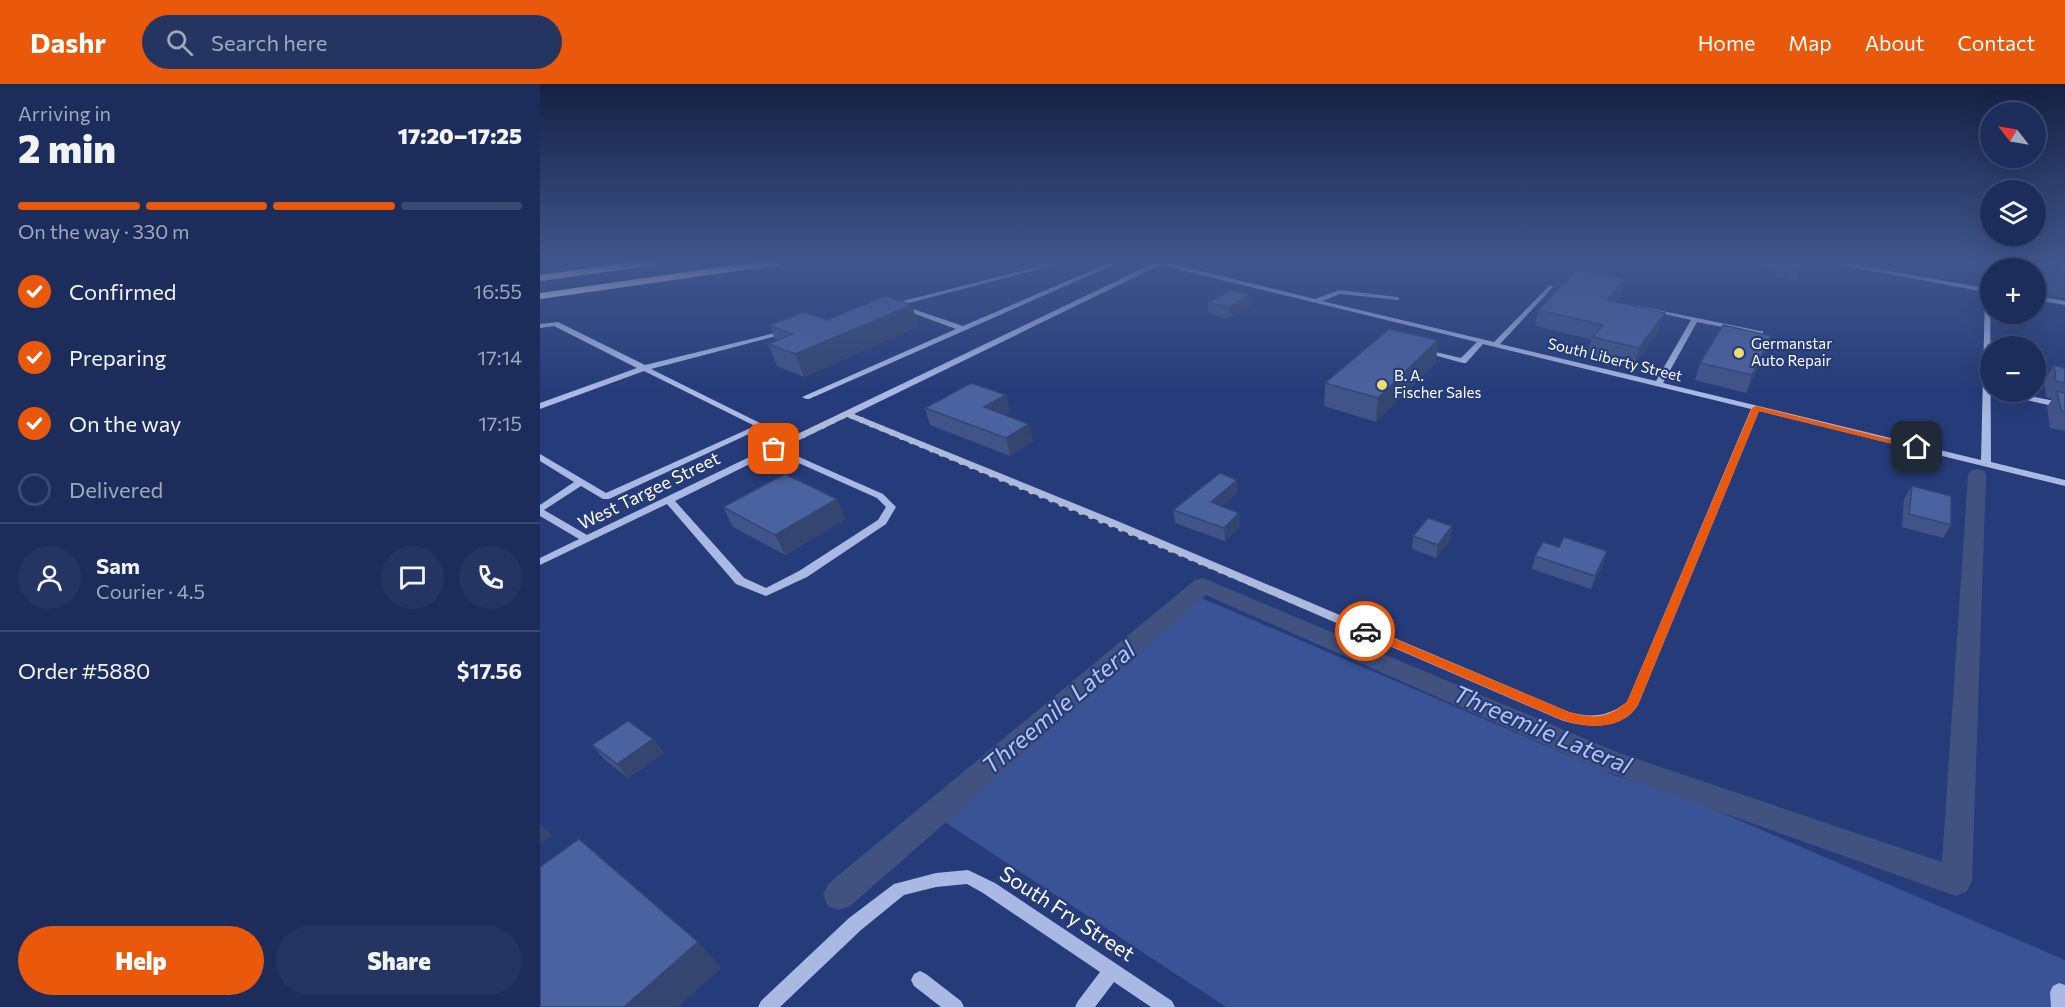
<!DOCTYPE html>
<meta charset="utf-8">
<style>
:root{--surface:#1c2d5c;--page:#253562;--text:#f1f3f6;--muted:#a0a8bb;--line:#3a4972;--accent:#ea580c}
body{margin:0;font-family:Commissioner,sans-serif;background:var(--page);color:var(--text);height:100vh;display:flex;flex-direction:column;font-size:22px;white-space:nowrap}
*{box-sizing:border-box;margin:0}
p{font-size:20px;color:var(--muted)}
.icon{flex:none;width:33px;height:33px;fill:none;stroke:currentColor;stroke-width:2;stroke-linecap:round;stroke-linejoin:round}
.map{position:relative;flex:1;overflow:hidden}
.drawer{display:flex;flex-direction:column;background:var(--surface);width:540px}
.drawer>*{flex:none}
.needle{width:39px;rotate:301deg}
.controls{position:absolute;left:1440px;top:18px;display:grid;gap:12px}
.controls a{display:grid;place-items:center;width:66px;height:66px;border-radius:50%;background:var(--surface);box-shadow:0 6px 24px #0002,0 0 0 2px var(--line);font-size:30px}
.pin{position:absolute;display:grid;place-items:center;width:51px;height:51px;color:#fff;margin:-26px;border-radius:12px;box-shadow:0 3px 9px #0006}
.courier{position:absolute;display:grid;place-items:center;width:60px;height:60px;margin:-30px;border:4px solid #ea580c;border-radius:50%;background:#fff;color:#222;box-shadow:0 2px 8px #0007}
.summary em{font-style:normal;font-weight:800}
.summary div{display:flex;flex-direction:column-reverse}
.summary{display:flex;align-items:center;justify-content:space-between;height:102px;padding:0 18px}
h1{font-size:39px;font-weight:800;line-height:45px}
.bar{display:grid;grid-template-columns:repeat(4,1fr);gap:9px 6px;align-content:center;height:72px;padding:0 18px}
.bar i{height:8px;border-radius:4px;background:var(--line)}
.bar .active{background:var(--accent)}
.bar p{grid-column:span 4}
.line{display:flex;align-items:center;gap:15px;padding:0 18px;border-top:2px solid var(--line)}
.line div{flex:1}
.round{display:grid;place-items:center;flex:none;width:63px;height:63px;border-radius:32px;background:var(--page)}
ol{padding:0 18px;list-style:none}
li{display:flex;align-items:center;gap:18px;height:66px}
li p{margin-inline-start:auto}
li .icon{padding:6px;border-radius:50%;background:var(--accent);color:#fff;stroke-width:4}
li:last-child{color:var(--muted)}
li i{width:33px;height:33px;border:3px solid var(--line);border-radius:50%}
.action{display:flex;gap:12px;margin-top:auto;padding:12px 18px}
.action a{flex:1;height:69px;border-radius:36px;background:var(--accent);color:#fff;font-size:24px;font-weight:800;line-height:69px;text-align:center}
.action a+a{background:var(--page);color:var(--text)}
header{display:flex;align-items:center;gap:36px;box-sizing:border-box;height:84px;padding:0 30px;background:var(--accent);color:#fff}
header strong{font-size:28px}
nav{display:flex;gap:33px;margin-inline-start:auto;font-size:21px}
.search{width:420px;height:54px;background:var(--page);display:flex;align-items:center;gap:15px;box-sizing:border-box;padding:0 21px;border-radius:33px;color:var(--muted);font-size:22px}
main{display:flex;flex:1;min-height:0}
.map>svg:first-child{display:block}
</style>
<header>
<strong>Dashr</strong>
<div class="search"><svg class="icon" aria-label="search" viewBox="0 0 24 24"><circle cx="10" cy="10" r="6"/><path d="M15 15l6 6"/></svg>Search here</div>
<nav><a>Home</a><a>Map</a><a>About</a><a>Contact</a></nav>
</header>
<main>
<section class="drawer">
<div class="summary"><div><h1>2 min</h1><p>Arriving in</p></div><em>17:20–17:25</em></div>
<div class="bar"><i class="active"></i><i class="active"></i><i class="active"></i><i></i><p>On the way · 330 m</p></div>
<ol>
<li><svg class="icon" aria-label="check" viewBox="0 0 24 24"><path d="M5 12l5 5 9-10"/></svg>Confirmed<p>16:55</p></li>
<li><svg class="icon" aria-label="check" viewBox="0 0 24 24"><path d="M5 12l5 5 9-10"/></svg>Preparing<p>17:14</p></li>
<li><svg class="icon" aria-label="check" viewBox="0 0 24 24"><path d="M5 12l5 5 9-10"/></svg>On the way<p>17:15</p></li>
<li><i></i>Delivered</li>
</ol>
<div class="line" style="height:108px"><a class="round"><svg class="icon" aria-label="person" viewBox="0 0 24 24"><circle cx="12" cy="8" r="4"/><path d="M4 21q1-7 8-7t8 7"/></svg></a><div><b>Sam</b><p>Courier · 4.5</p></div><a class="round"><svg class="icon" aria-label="chat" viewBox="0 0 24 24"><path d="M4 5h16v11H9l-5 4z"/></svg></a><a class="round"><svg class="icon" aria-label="phone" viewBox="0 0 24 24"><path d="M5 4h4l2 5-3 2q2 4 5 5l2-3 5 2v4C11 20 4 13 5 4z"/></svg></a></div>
<div class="line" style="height:78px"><div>Order #5880</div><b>$17.56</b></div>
<div class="action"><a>Help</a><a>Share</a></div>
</section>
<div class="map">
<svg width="1525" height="923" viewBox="0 0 1525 923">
<rect width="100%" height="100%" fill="#263c7a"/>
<path fill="#3a5397" d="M1467,178H1525V214L1496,209V184H1468Z
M643,506L1079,693L1119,702L1525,876V923H686L394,731Z"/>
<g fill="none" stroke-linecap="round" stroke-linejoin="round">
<path fill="#425280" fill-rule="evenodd" d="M1437,385L1444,387L1446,391L1432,797L1427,807L1416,812L1060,685L666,511L310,822L299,826L288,822L283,811L288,800L655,496L663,494L1079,669L1402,778L1428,391L1430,387Z"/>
<path fill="#a9b9e3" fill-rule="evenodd" d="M516,178H527L361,221L423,242L571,178H580L269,315H266L262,313L416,245L359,224L358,222H351V220Z
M616,178H624L775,215L799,206L857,213L859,214V216L800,210L782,217L954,258L1010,201L1013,203L1012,204L960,260L1116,297L1151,236L1098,224V222L1220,247H1223V251L1157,238L1123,299L1441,376L1445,208L1284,178H1298L1445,204L1446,178H1452V184H1450L1451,378L1525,396V402L1219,327L1098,621C1082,647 1046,644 1021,636L567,440L307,333L241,365L343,410L356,423L346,440L267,493L226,512L196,500L127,420L0,481V474L39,455L0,432V421L34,398L0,377V370L66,409L215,342L104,287L0,325V319L97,284L14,242L0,244V240L18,238L105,281L247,246L251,248L111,285L226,342L69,415H63L41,402L4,426L47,451ZM620,181L937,258L921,274L883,265L879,267L923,279H926L943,260L1211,325L1087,618C1068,633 1051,634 1029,628L575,436L314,330ZM234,368L337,414L346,423L338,436L259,487L226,504L204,494L135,417Z
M1496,212L1525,217V221L1496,216Z
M1457,308H1470L1525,319V325L1461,310Z
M428,786L455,799L632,917L635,923H611L574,898L555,923H535L538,917L560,888L443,809L427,800L396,803L364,811L321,846L240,923H218L221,917L309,834L354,800L396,789Z
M380,887L386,890L421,917L424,923H401L374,902L371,896L374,890Z
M1519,899L1525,901V923H1511L1510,908L1513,902Z"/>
<path fill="#fff" fill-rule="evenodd" d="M93,178H122L117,181L0,197V191Z
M216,178H245L240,181L0,215V209Z"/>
</g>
<path fill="#40548a" d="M1227,178H1263L1256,196L1235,192L1237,188L1224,185Z
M1080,211L1075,218L1120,245L1094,281L1048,270L1051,255L995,242L998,226Z
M668,218L710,222L688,235L668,229Z
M372,221L378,242L264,293L237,282L228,260L236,257L229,241L287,236Z
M1225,268L1206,309L1155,296L1160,279Z
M896,279L836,338L784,322L785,299Z
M1514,281L1525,284V347L1510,344L1507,323L1512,315L1506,313L1504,297Z
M466,311L470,328L464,331L493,357L470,372L390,341L385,324Z
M1372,402L1411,441L1403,454L1362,443L1364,415Z
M698,408L682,422L700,443L685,457L635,439L633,426Z
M183,423L306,435L245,471L193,443Z
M873,452L911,455L896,474L872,465Z
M1019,463L1067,467L1063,480L1051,505L992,485L995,472Z
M113,655L124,669L88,694L64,675L52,661Z"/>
<path fill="#344570" d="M1084,195L1080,211L1063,232L1067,216Z
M710,211V222L688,235V224Z
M372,221L378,242L264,293L255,270Z
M1125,229L1120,245L1094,281L1099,264Z
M1231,252L1225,268L1206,309L1212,291Z
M898,256L896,279L836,338L838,314Z
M466,311L470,328L448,340L444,323Z
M489,340L493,357L470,372L466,354Z
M697,396L698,408L672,431L671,418Z
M297,415L306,435L245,471L235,451Z
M699,429L700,443L685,457L684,444Z
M912,442L911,455L896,474L898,461Z
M1067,467L1063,480L1051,505L1055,492Z
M113,655L124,669L88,694L77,680Z
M0,739L12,752L0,760Z
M158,858L181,884L138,923H84Z"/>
<path fill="#4b62a0" stroke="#344570" stroke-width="1.5" d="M1240,178H1263L1260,186L1239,182Z
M1036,186L1084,195L1067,216L1125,229L1099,264L1052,253L1063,241L998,226Z
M690,206L710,211L688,224L668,218Z
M345,212L372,221L255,270L228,260L252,250L229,241L264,228L287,236Z
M1183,241L1231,252L1212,291L1160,279Z
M849,245L898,256L838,314L785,299Z
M1514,281L1525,284V299L1516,297Z
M431,299L466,311L444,323L489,340L466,354L385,324Z
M1517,307L1525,309V328L1521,327Z
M680,389L697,396L671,418L699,429L684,444L633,426Z
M245,390L297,415L235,451L183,423Z
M1372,402L1411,412V441L1369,430Z
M888,434L912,442L898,461L873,452Z
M1024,453L1067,467L1055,492L995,472L1003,458L1019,463Z
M88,637L113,655L77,680L52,661Z
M39,755L158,858L84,923H0V783Z"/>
<linearGradient id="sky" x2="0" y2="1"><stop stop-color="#152143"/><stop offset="0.58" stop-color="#41568d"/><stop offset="1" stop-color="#41568d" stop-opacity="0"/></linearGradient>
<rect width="1525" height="307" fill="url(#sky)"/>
<path fill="#ea580c" d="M1216,322L1381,363L1377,366L1219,327L1098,621C1081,647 1048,644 1022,636L821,549L820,547L821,544H829L1029,628C1053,635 1068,635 1087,618L1212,324Z"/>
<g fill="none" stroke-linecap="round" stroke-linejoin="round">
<path stroke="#b3bbd0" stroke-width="6" stroke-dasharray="0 10.8" d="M234,365L307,330L825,547"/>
</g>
<g fill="#ecde6f" stroke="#263c7a" stroke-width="2">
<circle cx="1199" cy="269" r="6"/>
<circle cx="842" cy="301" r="6"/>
</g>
<g text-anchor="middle" stroke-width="4.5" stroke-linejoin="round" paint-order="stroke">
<g font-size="15" fill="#fff" stroke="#263c7a" text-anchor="start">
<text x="1211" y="265">Germanstar<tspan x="1211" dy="17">Auto Repair</tspan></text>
<text x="854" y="297">B. A.<tspan x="854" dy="17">Fischer Sales</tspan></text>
</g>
<g font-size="15" fill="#fff" stroke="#263c7a">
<text transform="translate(1075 276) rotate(14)" y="5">South Liberty Street</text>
</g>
<g font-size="18" fill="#fff" stroke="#263c7a">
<text transform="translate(109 407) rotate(-26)" y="6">West Targee Street</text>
</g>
<g font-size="21" fill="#fff" stroke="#263c7a">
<text transform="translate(527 830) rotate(33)" y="7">South Fry Street</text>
</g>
<g font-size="24" font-style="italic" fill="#b5c4eb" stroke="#263c7a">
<text transform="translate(519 624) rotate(-40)" y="8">Threemile Lateral</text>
<text transform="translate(1002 646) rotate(23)" y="8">Threemile Lateral</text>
</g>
</g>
</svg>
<div class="controls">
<a><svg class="needle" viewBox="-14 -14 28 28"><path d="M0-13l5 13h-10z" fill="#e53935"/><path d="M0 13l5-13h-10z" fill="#a0a8bb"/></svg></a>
<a><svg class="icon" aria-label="layers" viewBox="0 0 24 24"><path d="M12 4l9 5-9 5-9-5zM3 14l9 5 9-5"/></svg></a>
<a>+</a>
<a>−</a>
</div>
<div class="pin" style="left:234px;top:365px;background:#ea580c"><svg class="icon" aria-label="bag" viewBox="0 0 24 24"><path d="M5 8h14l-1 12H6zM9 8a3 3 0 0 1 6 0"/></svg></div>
<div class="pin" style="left:1377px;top:363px;background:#1f2937"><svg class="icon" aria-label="home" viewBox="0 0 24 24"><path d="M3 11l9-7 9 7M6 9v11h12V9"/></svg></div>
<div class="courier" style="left:825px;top:547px"><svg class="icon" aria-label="car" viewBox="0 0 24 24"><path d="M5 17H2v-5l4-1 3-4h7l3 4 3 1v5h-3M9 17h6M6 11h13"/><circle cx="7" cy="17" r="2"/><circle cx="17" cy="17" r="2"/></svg></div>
</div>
</main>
